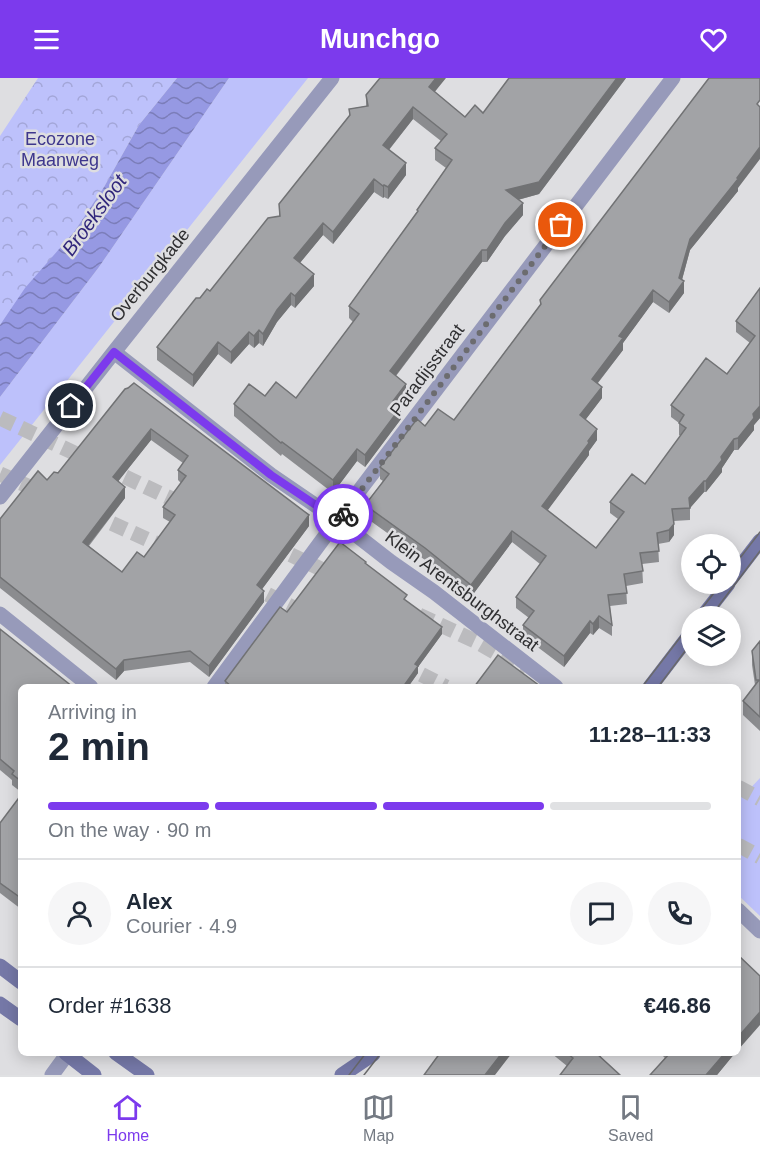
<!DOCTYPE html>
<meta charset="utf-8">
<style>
:root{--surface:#fff;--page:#f6f6f7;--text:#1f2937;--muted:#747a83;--line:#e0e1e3;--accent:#7c3aed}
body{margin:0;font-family:Helvetica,sans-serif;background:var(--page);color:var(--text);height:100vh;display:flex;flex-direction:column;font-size:22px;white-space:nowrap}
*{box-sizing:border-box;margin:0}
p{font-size:20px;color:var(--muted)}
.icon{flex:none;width:33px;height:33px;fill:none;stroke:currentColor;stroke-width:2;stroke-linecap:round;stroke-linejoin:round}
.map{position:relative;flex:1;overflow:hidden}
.details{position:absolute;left:18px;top:606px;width:723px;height:372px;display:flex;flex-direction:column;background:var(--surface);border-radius:9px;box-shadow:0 3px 15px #0003}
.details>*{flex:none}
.tools{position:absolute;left:681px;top:456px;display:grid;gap:12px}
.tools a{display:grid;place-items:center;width:60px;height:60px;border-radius:50%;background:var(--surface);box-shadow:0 3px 15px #0003;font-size:30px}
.pin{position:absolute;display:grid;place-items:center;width:51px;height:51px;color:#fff;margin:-26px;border:3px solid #fff;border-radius:50%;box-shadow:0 2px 6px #0007}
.courier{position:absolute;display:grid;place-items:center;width:60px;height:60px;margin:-30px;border:4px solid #7c3aed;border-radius:50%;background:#fff;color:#222;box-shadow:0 2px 8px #0007}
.overview em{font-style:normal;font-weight:700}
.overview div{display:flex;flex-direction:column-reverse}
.overview{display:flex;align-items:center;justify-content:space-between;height:102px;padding:0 30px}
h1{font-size:39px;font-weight:700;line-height:45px}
.bar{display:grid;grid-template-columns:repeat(4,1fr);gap:9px 6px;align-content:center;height:72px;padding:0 30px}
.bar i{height:8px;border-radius:4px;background:var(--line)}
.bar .active{background:var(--accent)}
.bar p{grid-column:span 4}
.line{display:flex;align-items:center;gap:15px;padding:0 30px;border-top:2px solid var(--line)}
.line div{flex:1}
.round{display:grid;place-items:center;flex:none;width:63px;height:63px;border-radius:32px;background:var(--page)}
header{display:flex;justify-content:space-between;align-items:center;height:78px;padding:0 30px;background:var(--accent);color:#fff;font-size:27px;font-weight:700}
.tab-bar{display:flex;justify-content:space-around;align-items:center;height:84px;border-top:2px solid var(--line);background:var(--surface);font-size:16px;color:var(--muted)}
.tab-bar a{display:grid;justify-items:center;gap:3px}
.tab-bar .active{color:var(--accent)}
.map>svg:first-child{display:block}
</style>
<header><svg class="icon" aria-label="menu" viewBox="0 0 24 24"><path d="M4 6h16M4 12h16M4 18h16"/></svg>Munchgo<svg class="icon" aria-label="heart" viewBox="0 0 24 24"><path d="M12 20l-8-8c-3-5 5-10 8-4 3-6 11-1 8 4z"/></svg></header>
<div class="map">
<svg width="760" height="997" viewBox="0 0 760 997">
<defs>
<pattern id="forest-crowns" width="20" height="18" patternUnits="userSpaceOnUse" patternTransform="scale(1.5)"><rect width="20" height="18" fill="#bdc1fb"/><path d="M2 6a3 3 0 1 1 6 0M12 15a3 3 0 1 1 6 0" fill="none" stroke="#a3a6d8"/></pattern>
<pattern id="water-waves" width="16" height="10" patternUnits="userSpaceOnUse" patternTransform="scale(1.5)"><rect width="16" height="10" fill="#9699e3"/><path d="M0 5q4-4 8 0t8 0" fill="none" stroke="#7b7db9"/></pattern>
</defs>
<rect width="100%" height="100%" fill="#dedee1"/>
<path fill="#bdc1fb" d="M229,0H308L0,387V319L99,189Z
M760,700V838L738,817V716L742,719Z"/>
<path fill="url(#forest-crowns)" d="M38,0H177L139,47L104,109L74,154L0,247V58Z"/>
<path fill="url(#water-waves)" d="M177,0H229L99,189L0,319V247L25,210L74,154L104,109L139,47Z"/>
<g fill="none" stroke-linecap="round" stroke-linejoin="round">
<path stroke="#bbbbbe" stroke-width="15" stroke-dasharray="15 8" stroke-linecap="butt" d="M0,340L189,429
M0,396L44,415
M91,436L173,473
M270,467L338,499
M247,506L308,537
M419,537L475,563L526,592
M401,586L446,609
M738,709L760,721
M738,767L760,779"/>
<path stroke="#979aba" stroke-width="15" d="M114,274L271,397L337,442L391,484L434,514L556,609
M0,419L114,274L332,0
M0,536L91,609
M214,609L337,442L673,0
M738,832L760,853
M52,997L68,975"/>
<path stroke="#7578a7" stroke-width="15" d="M730,502L760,463
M703,538L728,506
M650,609L692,554
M0,888L21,904
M0,926L21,941
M66,975L94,997
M116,975L147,997
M342,997L373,976"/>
<path stroke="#6a6a6c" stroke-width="1.5" d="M730,493L760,454
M696,538L721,506
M711,538L760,473
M642,609L692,544
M658,609L692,564
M349,997L366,975
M364,997L381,975"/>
</g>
<path fill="#8b8c8f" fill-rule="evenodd" d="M509,0H626L539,116L518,122L523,137L505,158L487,184H482L396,298L406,318L399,327L401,341L365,389L357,383L333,415L282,376L281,378L234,338V326L265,318L296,320L353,244L349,240V228L417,134V132L446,90L435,82V70L441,63L413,41L389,72L406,97L388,121L384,119L383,120L374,114L333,166L323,157L300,185L314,208L295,230L291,227L277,244L263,268L259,265L254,270L249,266L231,286L218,276L193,309L157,282V269L200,220L210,213L279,138V126L349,38V31L366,28V17L435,14L465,39L483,35Z
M738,110V113L690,172L682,202L684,215L669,235L653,224L623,265V272L598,305L602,320L585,342L597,362L589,373V377L547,432L596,470L618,441L610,435V424L645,406L681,358L679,357V345L671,339V327L727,296L750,265L736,254V243L760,210V340L754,347V352L738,372H734L722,390V394L706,414H704L690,430V442L674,443V457L669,464L658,466L659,484L642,486L643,505L626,508L627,526L610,528L612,547V558L599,550L593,557L590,555L564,589L523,558V547L529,540L516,530V519L540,486L512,464L471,519L425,482L365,439V427L383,403L380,401V389L425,348L454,342L540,227V222Z
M125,311L309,448L262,511L264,524L209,599L190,584L124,593L116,602L0,510V441L58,395ZM151,362L183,385L178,392V402L181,405L163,429V440L170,444L144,479L122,494L89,468L125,420L118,403Z
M366,486L442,556L418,589V595L408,609H225V603L287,534Z
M0,551L21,609V714L12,707V702L0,692Z
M760,563V653L743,637V623L755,607L752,587V573Z
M21,717V831L0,815V745Z
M551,975H604L600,979L567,988Z
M662,975H735L717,997H650L665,980L662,977Z"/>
<path fill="#717274" d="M436,0H446L429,21V9Z
M617,0H626L539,116L506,125V112Z
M413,29V41L383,79V67Z
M760,69V81L738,110V113L690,172L680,209L684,203V215L669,235V224L679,200L690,161Z
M406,85V97L388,121V109Z
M374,101V114L333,166V154Z
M384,107V119L383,120V108Z
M523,125V137L505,158L487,184V172L505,145Z
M323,145V157L294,192V180Z
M482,172V184L390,305V293Z
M314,196V208L295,230V218Z
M653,212V224L623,265V272L592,312V301L619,258Z
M291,215V227L277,244L263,268V256L277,232Z
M259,252V265L254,270V258Z
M249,254V266L231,286V274Z
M218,264V276L193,309V297Z
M406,306V318L393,335V323Z
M602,309V320L580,349V337Z
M760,328V340L754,347V352L738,372V360L753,336Z
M401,329V341L365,389V377Z
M151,351V362L113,410V399Z
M597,351V362L589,373V377L542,440V428Z
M734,361V372L722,390V394L706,414V403L721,379Z
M357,371V383L333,415V402Z
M704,403V414L690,430L689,420Z
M125,409V420L83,474V464Z
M309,437V448L257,518V507Z
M674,446V457L669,464V452Z
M512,453V464L471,519V507Z
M264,513V524L209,599V588Z
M599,538V550L593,557V546Z
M590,543V555L564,589V578Z
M442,549V556L418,589V595L408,609H403L415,586Z
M124,582V593L116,602V591Z
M760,934V947L738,972V959Z
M502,975H512L495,997H485Z
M594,975H604L594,986Z
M725,975H735L717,997H706Z"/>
<path fill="#a2a3a6" stroke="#717274" stroke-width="1.5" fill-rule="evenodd" d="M380,0H436L429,9L465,39L475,27L483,35L509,0H617L539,104L506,112L523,125L505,145L487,172H482L390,293L406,306L393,323L401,329L365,377L357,371L333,402L282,364L281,365L234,326L249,306L265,318L276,304L296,320L359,236L349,228L418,133L417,132L452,82L435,70L447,56L413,29L383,67L406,85L388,109L384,107L383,108L374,101L333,154L323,145L294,180L314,196L295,218L291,215L277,232L263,256L259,252L254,258L249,254L231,274L218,264L193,297L157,269L196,220H200L207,211L210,213L268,140L280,138L279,126L350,37L349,31L368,28L366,17Z
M709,0H760V22L757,26L760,29V69L737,100L738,101L690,161L679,200L684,203L669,224L653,212L619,258L623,260L592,301L602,309L580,337L597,351L588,363L589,365L542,428L596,470L624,434L610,424L632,396L645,406L686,350L679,345L684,337L671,327L692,299L706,280L727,296L755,258L736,243L760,210V328L753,336L754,340L738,360L734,361L721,379L722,382L706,403H704L689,420L690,430L672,431L674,446L669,452L657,455L659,473L640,475L643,493L624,496L627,515L608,517L612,547L599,538L593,546L590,543L564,578L523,547L534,533L516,519L546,478L512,453L471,507L425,470L365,427L389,396L380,389L417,341L425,348L438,331L454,342L541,226L540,222Z
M134,305L309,437L257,507L264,513L209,588L190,573L124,582L116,591L0,499V441L38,393L47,402L54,394L58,395L125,311L128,310ZM151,351L188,378L178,392L186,398L163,429L175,437L144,479L137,474L122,494L83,464L125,409L113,399Z
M340,464L366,484L365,485L407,517L404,521L442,549L415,586L418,588L403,609H231V608L225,603L280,529L287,534Z
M0,551L73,609H21V703L12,696L14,693L0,681Z
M760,563V639L743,623L759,602H756L752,573Z
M498,577L540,608L539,609H474Z
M21,717V820L0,805V745Z
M738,877L760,898V934L738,959Z
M440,975H502L485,997H424Z
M567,975H596L620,997H560L573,980Z
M670,975H725L706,997H650Z"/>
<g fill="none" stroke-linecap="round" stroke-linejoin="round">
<path stroke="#6c6c6f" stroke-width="6" stroke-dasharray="0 10.8" d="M343,436L561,147"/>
<path stroke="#7c3aed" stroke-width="8" d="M71,328L114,274L271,397L338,442L343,436"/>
</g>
<g text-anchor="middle" stroke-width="5" stroke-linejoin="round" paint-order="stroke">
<g font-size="18" fill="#3e378d" stroke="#dedee1">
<text x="60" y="67">Ecozone<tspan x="60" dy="21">Maanweg</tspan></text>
</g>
<g font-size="18" fill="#2f2f31" stroke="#dedee1">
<text transform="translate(150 197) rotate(-51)" y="6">Overburgkade</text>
<text transform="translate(427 292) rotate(-53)" y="6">Paradijsstraat</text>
<text transform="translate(462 513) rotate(37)" y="6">Klein Arentsburghstraat</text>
</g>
<g font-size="20" font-style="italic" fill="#31277c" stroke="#dedee1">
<text transform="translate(94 137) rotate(-54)" y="7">Broeksloot</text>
</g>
</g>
</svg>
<div class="tools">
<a><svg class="icon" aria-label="locate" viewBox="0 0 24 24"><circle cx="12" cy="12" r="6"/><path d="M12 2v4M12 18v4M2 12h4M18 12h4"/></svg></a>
<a><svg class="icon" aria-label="layers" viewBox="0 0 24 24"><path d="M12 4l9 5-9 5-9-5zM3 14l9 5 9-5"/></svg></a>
</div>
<div class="pin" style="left:561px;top:147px;background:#ea580c"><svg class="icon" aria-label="bag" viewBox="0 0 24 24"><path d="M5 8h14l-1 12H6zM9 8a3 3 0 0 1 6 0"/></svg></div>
<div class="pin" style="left:71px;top:328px;background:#1f2937"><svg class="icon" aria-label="home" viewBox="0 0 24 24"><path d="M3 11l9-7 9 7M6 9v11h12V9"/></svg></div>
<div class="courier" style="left:343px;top:436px"><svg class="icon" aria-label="bike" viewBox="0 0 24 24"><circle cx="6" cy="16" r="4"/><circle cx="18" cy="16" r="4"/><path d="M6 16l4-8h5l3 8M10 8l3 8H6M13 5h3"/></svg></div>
<section class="details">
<div class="overview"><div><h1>2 min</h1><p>Arriving in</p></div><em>11:28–11:33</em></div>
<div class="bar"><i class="active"></i><i class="active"></i><i class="active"></i><i></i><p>On the way · 90 m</p></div>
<div class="line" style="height:108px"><a class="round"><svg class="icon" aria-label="person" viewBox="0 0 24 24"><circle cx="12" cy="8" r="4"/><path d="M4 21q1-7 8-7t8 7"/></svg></a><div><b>Alex</b><p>Courier · 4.9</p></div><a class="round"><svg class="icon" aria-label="chat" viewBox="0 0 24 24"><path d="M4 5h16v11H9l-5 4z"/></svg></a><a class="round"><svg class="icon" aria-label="phone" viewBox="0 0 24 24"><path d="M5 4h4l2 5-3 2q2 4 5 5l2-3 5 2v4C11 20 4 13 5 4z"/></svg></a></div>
<div class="line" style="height:78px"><div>Order #1638</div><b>€46.86</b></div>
</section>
</div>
<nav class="tab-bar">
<a class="active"><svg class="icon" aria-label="home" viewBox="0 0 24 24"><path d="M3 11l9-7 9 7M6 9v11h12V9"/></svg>Home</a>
<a><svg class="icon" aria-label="map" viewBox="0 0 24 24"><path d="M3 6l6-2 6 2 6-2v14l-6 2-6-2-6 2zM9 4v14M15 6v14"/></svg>Map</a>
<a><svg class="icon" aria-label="saved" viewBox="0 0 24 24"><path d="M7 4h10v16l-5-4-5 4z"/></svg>Saved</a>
</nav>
